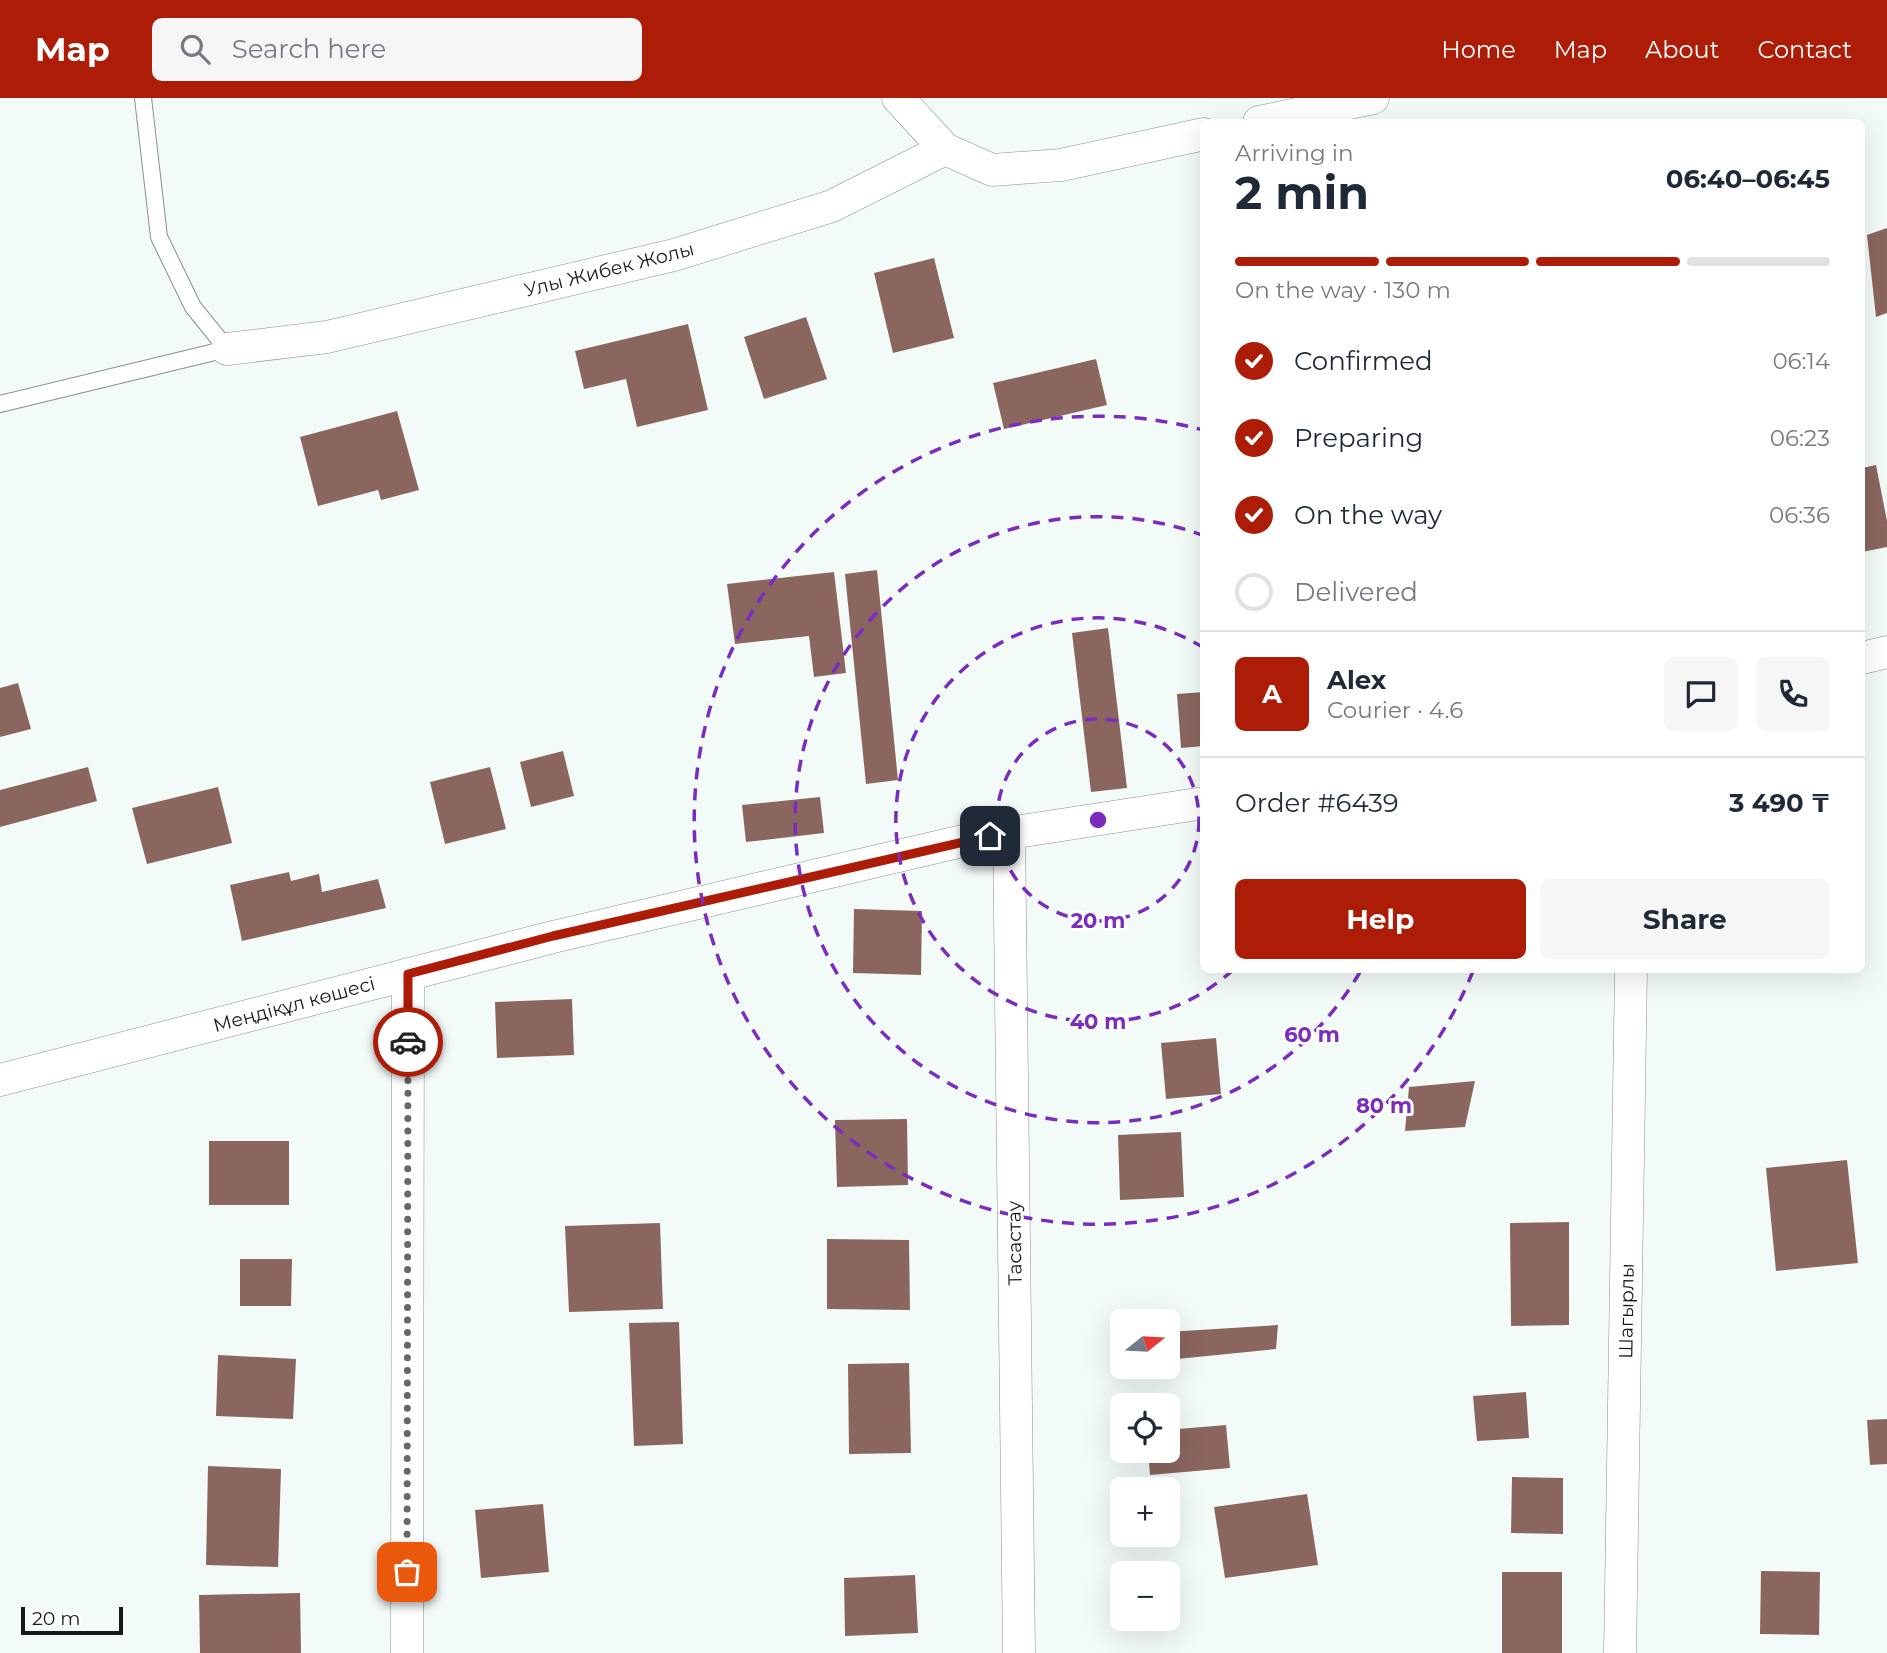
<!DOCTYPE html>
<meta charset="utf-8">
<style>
:root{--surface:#fff;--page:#f6f6f7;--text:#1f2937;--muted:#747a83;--line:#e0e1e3;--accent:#ac1c07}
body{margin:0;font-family:Montserrat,sans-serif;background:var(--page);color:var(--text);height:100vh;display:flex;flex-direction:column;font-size:26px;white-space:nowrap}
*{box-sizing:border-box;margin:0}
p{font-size:23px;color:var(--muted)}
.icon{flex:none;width:38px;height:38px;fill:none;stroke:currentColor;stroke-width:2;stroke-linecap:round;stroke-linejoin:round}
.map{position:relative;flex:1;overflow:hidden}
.sheet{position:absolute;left:1200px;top:21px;width:665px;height:854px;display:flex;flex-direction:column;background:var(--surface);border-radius:10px;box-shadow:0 7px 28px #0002}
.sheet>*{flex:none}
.needle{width:46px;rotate:72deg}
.fabs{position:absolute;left:1110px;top:1211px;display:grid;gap:14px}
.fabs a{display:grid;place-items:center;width:70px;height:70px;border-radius:10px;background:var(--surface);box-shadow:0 7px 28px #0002;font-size:35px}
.scale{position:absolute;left:21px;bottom:18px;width:102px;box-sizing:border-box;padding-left:7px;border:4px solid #171a19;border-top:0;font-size:19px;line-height:24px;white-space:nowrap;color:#171a19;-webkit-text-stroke:5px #fff;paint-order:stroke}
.pin{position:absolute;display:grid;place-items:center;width:60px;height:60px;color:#fff;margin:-30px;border-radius:14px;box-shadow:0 4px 10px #0006}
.courier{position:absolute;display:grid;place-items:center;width:70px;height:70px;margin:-35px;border:5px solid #ac1c07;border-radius:50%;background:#fff;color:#222;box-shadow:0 2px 9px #0007}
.headline em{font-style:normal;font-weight:700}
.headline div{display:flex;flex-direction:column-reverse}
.headline{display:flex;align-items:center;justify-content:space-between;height:119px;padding:0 35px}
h1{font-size:46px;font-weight:700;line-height:52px}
.bar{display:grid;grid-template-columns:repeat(4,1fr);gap:10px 7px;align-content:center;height:84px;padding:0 35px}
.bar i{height:9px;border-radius:5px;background:var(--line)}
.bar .active{background:var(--accent)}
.bar p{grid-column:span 4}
.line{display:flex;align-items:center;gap:18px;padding:0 35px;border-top:2px solid var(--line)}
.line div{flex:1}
.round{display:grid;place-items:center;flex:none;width:74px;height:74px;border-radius:10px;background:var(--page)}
ol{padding:0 35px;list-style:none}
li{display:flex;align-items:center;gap:21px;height:77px}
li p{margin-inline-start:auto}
li .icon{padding:7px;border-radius:50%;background:var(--accent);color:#fff;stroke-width:4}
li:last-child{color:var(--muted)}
li i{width:38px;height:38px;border:4px solid var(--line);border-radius:50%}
.action{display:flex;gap:14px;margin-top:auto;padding:14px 35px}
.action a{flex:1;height:80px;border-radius:10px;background:var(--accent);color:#fff;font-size:28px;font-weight:700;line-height:80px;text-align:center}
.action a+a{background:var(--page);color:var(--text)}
header{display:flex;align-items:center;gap:42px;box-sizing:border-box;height:98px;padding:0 35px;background:var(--accent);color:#fff}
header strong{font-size:33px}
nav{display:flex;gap:38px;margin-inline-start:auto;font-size:24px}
.search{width:490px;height:63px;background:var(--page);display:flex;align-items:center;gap:18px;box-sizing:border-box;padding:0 24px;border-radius:10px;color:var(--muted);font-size:26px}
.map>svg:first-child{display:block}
</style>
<header>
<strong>Map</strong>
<div class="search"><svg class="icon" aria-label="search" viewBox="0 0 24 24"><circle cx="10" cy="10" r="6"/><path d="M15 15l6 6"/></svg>Search here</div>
<nav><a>Home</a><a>Map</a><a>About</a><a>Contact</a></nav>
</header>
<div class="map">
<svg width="1887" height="1555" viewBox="0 0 1887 1555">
<rect width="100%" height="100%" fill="#f3fbf9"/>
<path fill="#8b665f" d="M1887,130V215L1876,219L1867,137Z
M934,160L954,240L893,255L874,175Z
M806,219L827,281L764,301L744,239Z
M688,226L708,312L637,329L626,281L584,291L575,253Z
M1096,261L1107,307L1004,331L993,285Z
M397,313L419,392L381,402L378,392L318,408L300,339Z
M1876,367L1887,423V449L1862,454V370Z
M877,472L898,682L866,686L845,476Z
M834,474L846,575L814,579L809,538L735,546L727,486Z
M1108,530L1127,690L1091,694L1072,535Z
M18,585L31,631L0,639V590Z
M1204,594V648L1181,650L1177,596Z
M563,653L574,698L531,709L520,664Z
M88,669L97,703L0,729V692Z
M490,669L506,731L445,746L430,684Z
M218,689L232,745L147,766L132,710Z
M820,699L824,735L746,744L742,707Z
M289,774L291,783L319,776L322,794L378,781L386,810L242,843L230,787Z
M854,811L922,813L921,877L853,875Z
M572,901L574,957L497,960L495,904Z
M1216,940L1221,996L1166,1001L1161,945Z
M1475,983L1465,1029L1405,1033L1409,989Z
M907,1021L908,1087L837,1089L835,1022Z
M1181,1034L1184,1099L1120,1102L1118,1037Z
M209,1043H289V1107H209Z
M1847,1062L1858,1165L1776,1173L1766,1070Z
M1569,1124V1227L1511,1228L1510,1125Z
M660,1125L663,1211L569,1214L565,1128Z
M827,1141L909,1142L910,1212L827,1211Z
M240,1161H292L291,1208H240Z
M679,1224L683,1346L634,1348L629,1225Z
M1278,1227L1276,1251L1167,1262V1234Z
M218,1257L296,1261L293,1321L216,1318Z
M909,1265L911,1355L849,1356L848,1266Z
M1526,1294L1529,1340L1477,1343L1473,1298Z
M1887,1321V1366L1870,1367L1867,1322Z
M1226,1327L1230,1370L1150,1377L1148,1353H1167V1332Z
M208,1368L281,1371L278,1469L206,1467Z
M1512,1379L1563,1380V1436L1511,1435Z
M1307,1396L1318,1467L1225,1480L1214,1409Z
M543,1406L549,1474L481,1480L475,1412Z
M1761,1473L1820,1474L1819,1537L1760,1536Z
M1502,1474H1562V1555H1502Z
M915,1477L918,1535L845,1538L844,1480Z
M300,1495L301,1555H200L199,1497Z"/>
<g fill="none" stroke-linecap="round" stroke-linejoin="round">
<defs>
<path id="service" d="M0,306L227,251L193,209L159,139L143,0"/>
<path id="minor" d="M898,0L945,51
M1259,24L1373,0
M227,251L327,239L674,157L832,108L945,51L992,72L1061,67L1204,36
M1862,560L1887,554
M1009,735L1019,1555
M0,982L553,839L971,741L1204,705
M407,1555L408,876
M1620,1555L1631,872"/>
</defs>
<use href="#service" stroke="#88908e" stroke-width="18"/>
<use href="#minor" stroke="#88908e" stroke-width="33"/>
<use href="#service" stroke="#fff" stroke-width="16"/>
<use href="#minor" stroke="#fff" stroke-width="32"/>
</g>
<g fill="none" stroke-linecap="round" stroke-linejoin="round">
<path stroke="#646967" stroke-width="7" stroke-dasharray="0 12.6" d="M407,1474L408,944"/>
<path stroke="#ac1c07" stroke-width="9" d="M408,944V876L553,838L990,738"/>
</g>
<g fill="none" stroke="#7b2cbf" stroke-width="3.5" stroke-dasharray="12 9">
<circle cx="1098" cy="722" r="101"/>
<path d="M1233 872A202 202 0 1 1 1204 550"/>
<path d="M1360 874A303 303 0 1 1 1202 437"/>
<path d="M1473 873A404 404 0 1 1 1203 332"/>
</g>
<g text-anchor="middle" stroke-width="6" stroke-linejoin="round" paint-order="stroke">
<g font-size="19" fill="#171a19" stroke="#fff">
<text transform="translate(609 171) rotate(-14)" y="7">Улы Жибек Жолы</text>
<text transform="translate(294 906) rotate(-15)" y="7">Меңдіқұл көшесі</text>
<text transform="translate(1014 1145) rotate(-91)" y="7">Тасастау</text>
<text transform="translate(1626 1213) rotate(-89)" y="7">Шагырлы</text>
</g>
</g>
<circle cx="1098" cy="722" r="10" fill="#7b2cbf" stroke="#fff" stroke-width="3.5"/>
<g font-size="21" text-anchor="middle" font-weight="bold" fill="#7b2cbf" stroke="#fff" stroke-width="6" stroke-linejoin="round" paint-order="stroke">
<text x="1098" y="830">20 m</text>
<text x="1098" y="931">40 m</text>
<text x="1312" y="944">60 m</text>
<text x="1384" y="1015">80 m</text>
</g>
</svg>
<div class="fabs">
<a><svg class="needle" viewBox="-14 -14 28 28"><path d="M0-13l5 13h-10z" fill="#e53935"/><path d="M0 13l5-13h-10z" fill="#747a83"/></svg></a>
<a><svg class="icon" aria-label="locate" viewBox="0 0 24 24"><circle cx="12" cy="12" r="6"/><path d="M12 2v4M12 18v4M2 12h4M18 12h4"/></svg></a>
<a>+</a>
<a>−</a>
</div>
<div class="scale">20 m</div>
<div class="pin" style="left:407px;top:1474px;background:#ea580c"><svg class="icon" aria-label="bag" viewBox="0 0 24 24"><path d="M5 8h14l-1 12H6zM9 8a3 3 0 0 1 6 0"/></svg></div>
<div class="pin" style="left:990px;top:738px;background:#1f2937"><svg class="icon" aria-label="home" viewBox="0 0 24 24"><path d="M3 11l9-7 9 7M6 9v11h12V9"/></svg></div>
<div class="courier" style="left:408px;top:944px"><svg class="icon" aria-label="car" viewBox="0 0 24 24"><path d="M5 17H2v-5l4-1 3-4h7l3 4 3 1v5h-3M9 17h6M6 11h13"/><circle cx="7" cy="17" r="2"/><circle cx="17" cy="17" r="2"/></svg></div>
<section class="sheet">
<div class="headline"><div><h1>2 min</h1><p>Arriving in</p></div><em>06:40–06:45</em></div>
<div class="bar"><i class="active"></i><i class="active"></i><i class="active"></i><i></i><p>On the way · 130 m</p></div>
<ol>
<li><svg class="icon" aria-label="check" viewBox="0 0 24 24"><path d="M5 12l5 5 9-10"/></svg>Confirmed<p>06:14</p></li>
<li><svg class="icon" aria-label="check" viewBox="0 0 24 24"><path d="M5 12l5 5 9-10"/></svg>Preparing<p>06:23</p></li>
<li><svg class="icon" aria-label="check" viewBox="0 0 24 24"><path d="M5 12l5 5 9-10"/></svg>On the way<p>06:36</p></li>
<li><i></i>Delivered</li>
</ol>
<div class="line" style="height:126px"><b class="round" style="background:var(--accent);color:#fff">A</b><div><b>Alex</b><p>Courier · 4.6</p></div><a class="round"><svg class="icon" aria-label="chat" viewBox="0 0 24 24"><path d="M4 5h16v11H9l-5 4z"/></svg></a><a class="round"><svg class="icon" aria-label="phone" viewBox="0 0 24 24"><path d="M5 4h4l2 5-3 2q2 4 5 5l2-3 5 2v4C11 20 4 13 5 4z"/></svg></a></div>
<div class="line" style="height:91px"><div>Order #6439</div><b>3 490 ₸</b></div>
<div class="action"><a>Help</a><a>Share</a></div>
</section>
</div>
